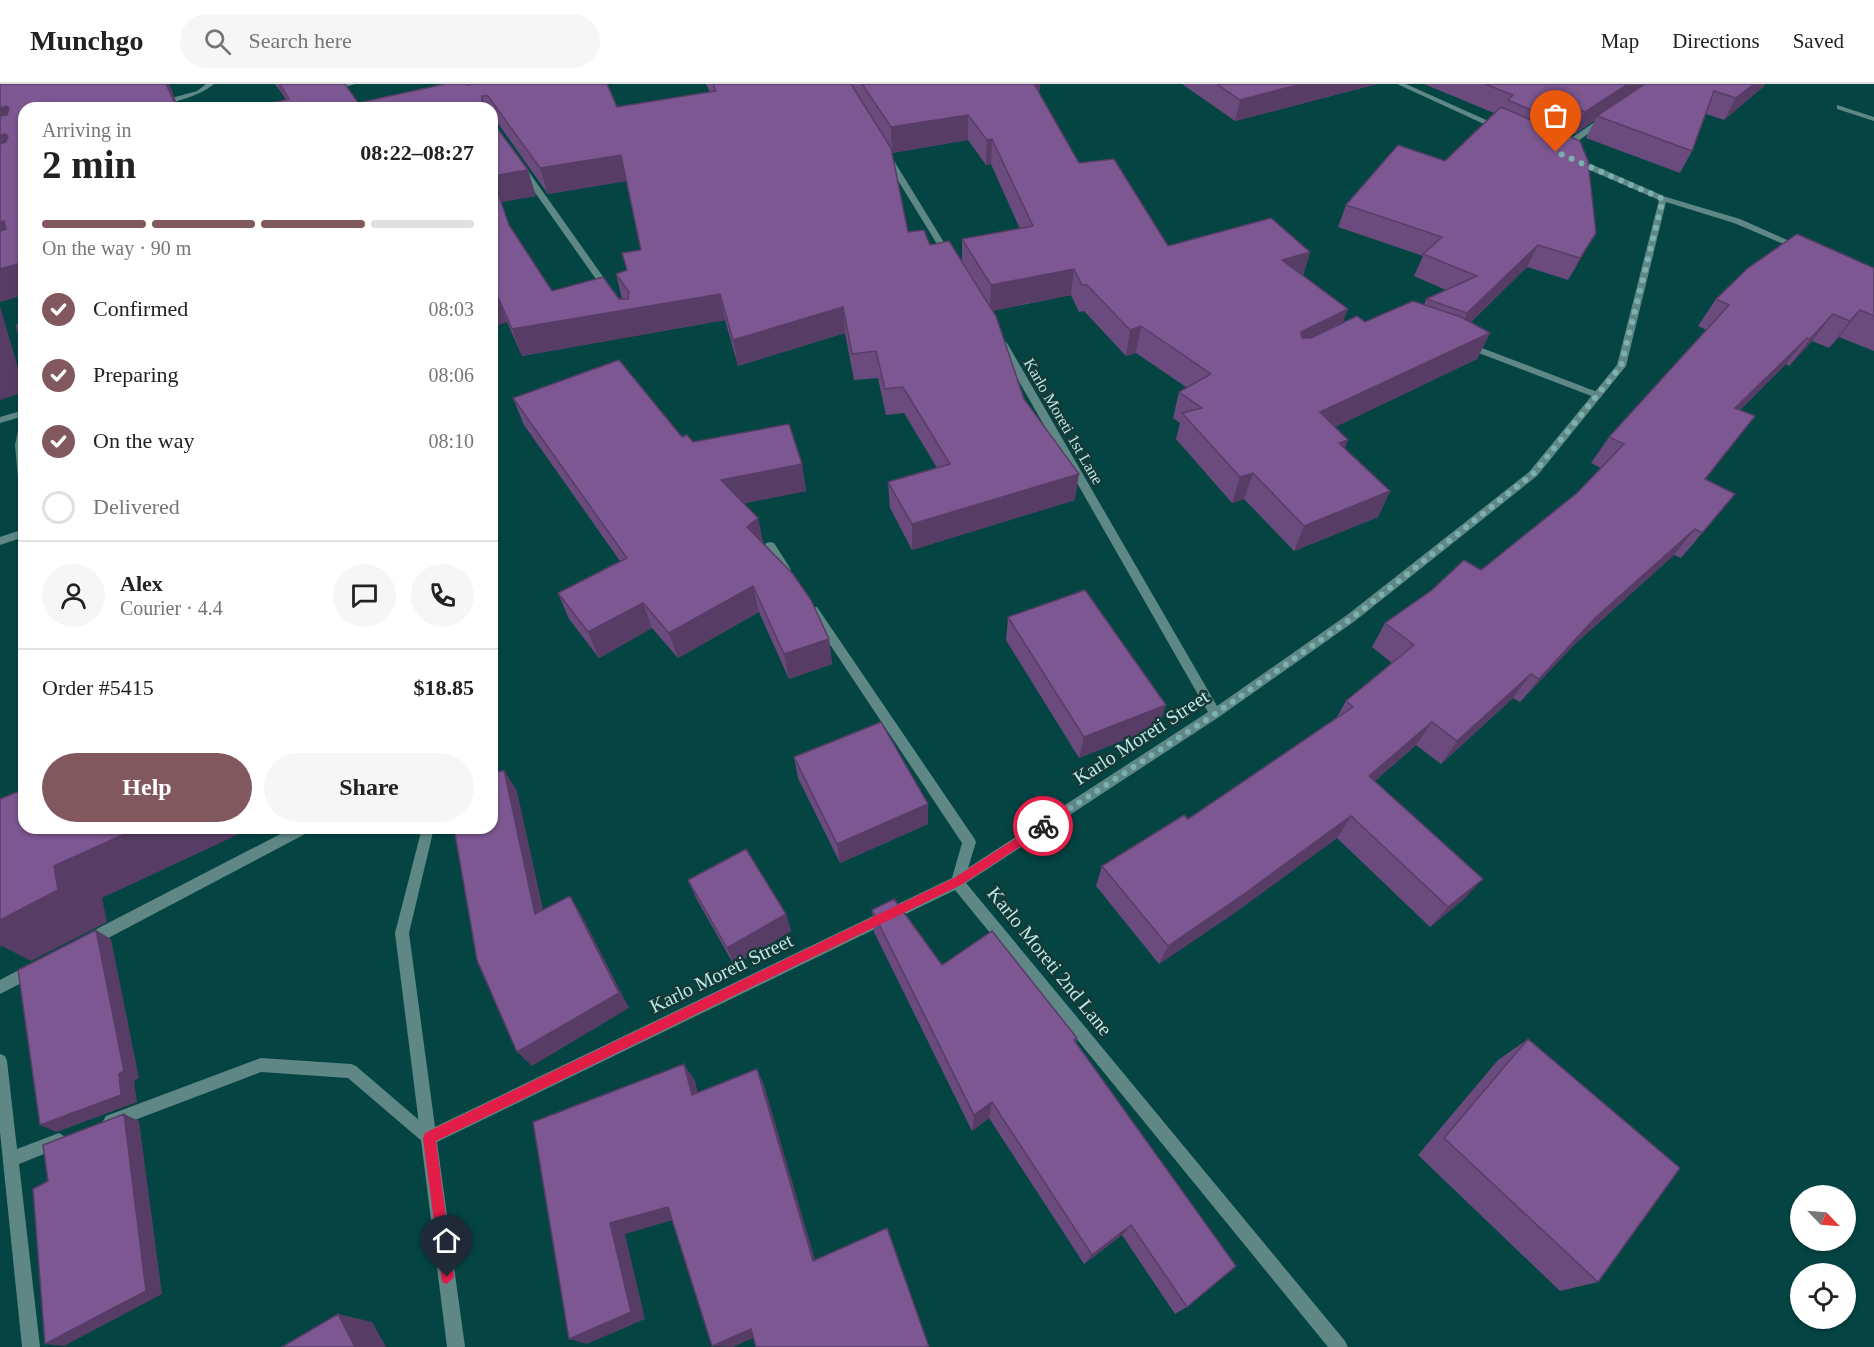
<!DOCTYPE html>
<meta charset="utf-8">
<style>
:root{--surface:#fff;--page:#f6f6f6;--text:#222;--muted:#767676;--line:#e0e0e0;--accent:#80585d}
body{margin:0;font-family:"Times New Roman",serif;background:var(--page);color:var(--text);height:100vh;display:flex;flex-direction:column;font-size:22px;white-space:nowrap}
*{box-sizing:border-box;margin:0}
p{font-size:20px;color:var(--muted)}
.icon{flex:none;width:33px;height:33px;fill:none;stroke:currentColor;stroke-width:2;stroke-linecap:round;stroke-linejoin:round}
.map{position:relative;flex:1;overflow:hidden}
.sheet{position:absolute;left:18px;top:18px;width:480px;height:732px;display:flex;flex-direction:column;background:var(--surface);border-radius:18px;box-shadow:0 2px 4px #0004}
.sheet>*{flex:none}
.needle{width:39px;rotate:115deg}
.buttons{position:absolute;left:1790px;top:1101px;display:grid;gap:12px}
.buttons a{display:grid;place-items:center;width:66px;height:66px;border-radius:50%;background:var(--surface);box-shadow:0 2px 4px #0004;font-size:30px}
.pin{position:absolute;display:grid;place-items:center;width:51px;height:51px;color:#fff;margin:-62px -26px;border-radius:50% 50% 50% 0;rotate:-45deg;box-shadow:0 0 6px #0007}
.pin .icon{rotate:45deg}
.courier{position:absolute;display:grid;place-items:center;width:60px;height:60px;margin:-30px;border:4px solid #e11d48;border-radius:50%;background:#fff;color:#222;box-shadow:0 2px 8px #0007}
.overview em{font-style:normal;font-weight:800}
.overview div{display:flex;flex-direction:column-reverse}
.overview{display:flex;align-items:center;justify-content:space-between;height:102px;padding:0 24px}
h1{font-size:39px;font-weight:800;line-height:45px}
.bar{display:grid;grid-template-columns:repeat(4,1fr);gap:9px 6px;align-content:center;height:72px;padding:0 24px}
.bar i{height:8px;border-radius:4px;background:var(--line)}
.bar .selected{background:var(--accent)}
.bar p{grid-column:span 4}
.line{display:flex;align-items:center;gap:15px;padding:0 24px;border-top:2px solid var(--line)}
.line div{flex:1}
.round{display:grid;place-items:center;flex:none;width:63px;height:63px;border-radius:32px;background:var(--page)}
ol{padding:0 24px;list-style:none}
li{display:flex;align-items:center;gap:18px;height:66px}
li p{margin-inline-start:auto}
li .icon{padding:6px;border-radius:50%;background:var(--accent);color:#fff;stroke-width:4}
li:last-child{color:var(--muted)}
li i{width:33px;height:33px;border:3px solid var(--line);border-radius:50%}
.primary-button{display:flex;gap:12px;margin-top:auto;padding:12px 24px}
.primary-button a{flex:1;height:69px;border-radius:36px;background:var(--accent);color:#fff;font-size:24px;font-weight:800;line-height:69px;text-align:center}
.primary-button a+a{background:var(--page);color:var(--text)}
header{display:flex;align-items:center;gap:36px;box-sizing:border-box;height:84px;padding:0 30px;background:var(--surface);border-bottom:2px solid var(--line)}
header strong{font-size:28px}
nav{display:flex;gap:33px;margin-inline-start:auto;font-size:21px}
.search{width:420px;height:54px;background:var(--page);display:flex;align-items:center;gap:15px;box-sizing:border-box;padding:0 21px;border-radius:33px;color:var(--muted);font-size:22px}
.map>svg:first-child{display:block}
</style>
<header>
<strong>Munchgo</strong>
<div class="search"><svg class="icon" aria-label="search" viewBox="0 0 24 24"><circle cx="10" cy="10" r="6"/><path d="M15 15l6 6"/></svg>Search here</div>
<nav><a>Map</a><a>Directions</a><a>Saved</a></nav>
</header>
<div class="map">
<svg width="1874" height="1263" viewBox="0 0 1874 1263">
<rect width="100%" height="100%" fill="#044544"/>
<g fill="none" stroke-linecap="round" stroke-linejoin="round">
<path fill="#5f8785" fill-rule="evenodd" d="M206,0H214C198,14 157,24 135,24L197,7Z
M1837,21L1874,33V37L1837,25Z
M1599,35L1606,37L1567,65H1561V61Z
M1466,258L1600,309L1602,311L1600,313H1594L1463,263V259Z
M24,326V332L0,339V333Z
M24,338V410L19,406L15,361L19,341Z
M24,445V453L0,461V453Z
M292,744H310L309,748L95,861L90,862L85,861L83,856L85,851Z
M32,879L37,881L39,886L37,891L0,910V896Z
M0,970L5,972L7,977L17,1065L59,1049L64,1052L67,1057L64,1062L19,1080L40,1263H22L0,1048Z
M261,974L351,980L356,982L434,1049L437,1054L434,1059L429,1062L424,1059L348,994L261,988L111,1045L106,1042L103,1037L106,1032Z"/>
<path fill="#5f8785" fill-rule="evenodd" d="M1397,0H1406L1504,44L1497,46Z
M884,70L891,72L953,173L952,175L945,173L883,72Z
M1571,74H1577L1666,113L1740,135L1805,164L1798,166L1734,139L1666,118L1626,282L1537,392L1355,537L1219,633L966,799L1345,1257L1348,1263H1328L955,806L437,1058L465,1263H447L395,849L422,744H434L409,849L435,1043L952,794L962,759L809,529L807,526L809,523H817L974,754L976,758L968,784L1208,628L997,259L999,257H1005L1007,259L1217,622L1347,531L1529,388L1617,281L1659,116L1571,78Z
M518,81H524L611,204V208H605L517,83Z
M770,458L774,459L790,484L791,487L790,490H782L766,465L765,462L766,459Z"/>
<path fill="#5f8785" fill-rule="evenodd" d="M343,0H355L331,7L328,5Z"/>
</g>
<path fill="#6b4b7d" fill-rule="evenodd" d="M275,0H345L358,19L475,0H607L617,23L710,8L706,0H1040L1039,9L1079,79L1168,162L1310,168L1303,192L1343,239L1365,238L1424,221L1426,215L1446,206L1414,192L1423,172L1338,143L1346,121L1445,77L1494,29L1424,0H1765L1763,3L1724,36L1706,30L1692,67L1680,89L1586,54L1595,36L1575,50L1567,47L1566,51L1583,171L1568,196L1527,183L1471,238L1490,249L1477,275L1335,343L1348,356L1345,364L1390,407L1378,433L1294,467L1244,415L1232,419L1176,355L1180,339L1173,334L1179,308L1186,303L1136,269L1126,272L1084,227L1079,228L1071,211L992,227L1024,315L1075,416L912,466L890,424L888,398L937,384L904,329L886,331L878,294L854,296L845,249L738,282L725,236L522,272L507,238L492,243V24H252L286,15ZM493,38H497L548,110L626,97L641,166L622,169L627,187L616,190L622,215L552,207L510,143L501,118L536,112ZM968,56L986,81L991,80L1020,145L962,155V177L908,148L892,69Z
M1182,0H1377L1235,37Z
M1874,184V267L1839,253L1829,264L1812,257L1789,282L1786,280L1740,326L1705,395L1735,410L1681,474L1674,471L1575,560L1520,618L1513,614L1441,680L1416,661L1375,697L1464,815L1430,843L1337,754L1233,830L1159,880L1096,802L1102,782L1188,735L1337,633L1346,617L1392,579L1372,563L1385,539L1481,486L1577,409L1601,384L1591,379L1609,353L1707,246L1698,242L1716,215Z
M513,314L682,353L693,358L802,380L806,407L744,419L758,434L763,459L829,555L832,580L789,595L759,528L678,574L652,544L599,574L569,535L558,509L620,477L524,341Z
M1008,533L1159,642L1079,674L1006,556Z
M794,673L928,740L840,779L798,694Z
M688,796L786,830L791,847L734,881L696,814Z
M872,826L942,881L1077,954L1076,958L1187,1223L1175,1230L1122,1151L1084,1180L989,1034L972,1047L874,848Z
M1528,955L1598,1198L1560,1207L1418,1071L1498,976Z"/>
<path fill="#573d66" d="M118,0H169L174,11H173L180,24H177Z
M1031,0H1040L1038,19Z
M1301,0H1377L1235,37L1240,16Z
M1628,0H1649L1597,32L1595,36L1575,50L1585,28Z
M1754,0H1765L1763,3L1724,36L1736,14Z
M278,1H279L285,13H284Z
M482,12L486,24H482Z
M6,22L23,48L5,50L23,76L0,82V24Z
M968,31V56L892,69L891,43Z
M1572,37L1562,59L1556,63L1566,41Z
M992,55L991,80L986,81L987,56Z
M621,71L627,97L548,110L540,84Z
M528,86L536,112L501,118L492,92Z
M4,137L24,164L0,169V138Z
M1596,149L1583,171L1568,196L1580,174Z
M1538,161L1527,183L1457,252L1467,229Z
M1310,168L1302,194L1282,176Z
M24,178V211L0,218V185Z
M1074,185L1071,211L990,227L991,201Z
M720,210L725,236L522,272L512,245Z
M497,211L507,238L492,243V213Z
M0,222L24,305V308L0,316Z
M843,223L845,249L738,282L733,256Z
M1348,225L1338,252L1292,275L1301,248Z
M1860,226L1839,253L1829,264L1850,237Z
M1833,230L1812,257L1789,282L1810,255Z
M1141,242L1136,269L1126,272L1130,246Z
M1490,249L1477,275L1310,355L1320,328Z
M1807,254L1786,280L1715,350L1735,324Z
M1348,356L1337,382L1339,359Z
M802,380L806,407L727,423L721,396Z
M1253,389L1244,415L1232,419L1240,393Z
M1079,390L1075,416L912,466V440Z
M1390,407L1378,433L1294,467L1304,442Z
M758,434L763,461L747,443Z
M1695,445L1674,471L1575,560L1520,618L1539,595L1594,535Z
M753,502L759,528L678,574L669,549Z
M643,519L652,544L599,574L588,548Z
M829,555L832,580L789,595L784,570Z
M1531,590L1513,614L1441,680L1457,657Z
M1166,621L1159,642L1079,674L1084,653Z
M1432,638L1416,661L1355,714L1369,692Z
M504,686L517,707L548,848L535,830Z
M928,720V740L840,779L837,760Z
M1351,732L1337,754L1233,830L1159,880L1168,862Z
M138,744H252L102,814L107,838L31,877L2,862L0,863V835L54,782Z
M1483,795L1464,815L1430,843L1448,823Z
M570,812L581,830L629,924L532,982L517,968Z
M786,830L791,847L734,881L727,864Z
M96,846L111,855L139,994L134,997L137,1018L57,1048L40,1041Z
M684,980L695,997L702,1026L692,1011Z
M757,985L764,1001L818,1186L813,1177Z
M992,1018L989,1034L972,1047L974,1031Z
M124,1030L139,1037L162,1210L64,1262L45,1260Z
M668,1123L680,1134L625,1150L645,1235L587,1260L569,1255L610,1139Z
M1131,1141L1122,1151L1084,1180L1092,1171Z
M338,1230L372,1238L386,1263H355Z
M751,1245L760,1251L733,1263L712,1262Z"/>
<path fill="#7c5791" stroke="#573d66" stroke-width="1.5" d="M0,0H166L177,24H24V178L0,185V147L6,145L4,137L0,138V60L6,58L8,52L5,50L0,51V32L7,31L9,24L6,22L0,24Z
M280,0H345L358,19L445,0H466L467,1L477,0H607L617,23L716,7L713,0H851L891,64L908,148L924,146L930,161L949,157L996,232L1024,315L1079,390L912,440L888,398L950,380L903,303L885,305L876,267L852,270L843,223L733,256L720,210L512,245L497,211L492,213V37L528,86L492,92L509,141L552,207L603,193L619,215H628L629,208L616,190L627,186L622,169L641,166L621,71L540,84L488,12H482V22L483,24H251L289,15Z
M862,0H1034L1079,79L1114,75L1168,162L1271,134L1310,168L1282,176L1348,225L1301,248L1302,254H1311L1357,232L1365,238L1413,217L1461,233L1490,249L1320,328L1348,356L1339,359L1390,407L1304,442L1253,389L1240,393L1182,329L1202,324L1179,308L1211,290L1141,242L1130,246L1087,201H1082L1074,185L991,201L962,155L1033,142L992,55L987,56L968,31L891,43Z
M1217,0H1301L1240,16Z
M1485,0H1628L1585,28L1566,21L1572,37L1566,41L1508,16L1513,11Z
M1645,0H1754L1736,14L1714,7L1692,67L1597,32Z
M1501,23L1580,57L1588,77L1596,149L1580,174L1538,161L1467,229L1426,215L1477,192L1423,170L1442,153L1346,121L1398,61L1445,77Z
M1797,150L1874,184V232L1860,226L1850,237L1833,230L1810,255L1807,254L1735,324L1755,332L1705,395L1735,410L1702,449L1695,445L1594,535L1539,595L1531,590L1457,657L1432,638L1369,692L1483,795L1448,823L1351,732L1244,810L1168,862L1102,782L1184,731L1188,735L1353,623L1346,617L1414,561L1385,539L1432,506L1464,476L1481,486L1577,409L1624,360L1609,353L1729,221L1716,215L1748,184Z
M24,238V273L16,241Z
M619,276L682,353L687,351L693,358L789,340L802,380L721,396L758,434L747,443L793,490L811,516L829,555L784,570L753,502L669,549L643,519L588,548L558,509L627,474L513,314Z
M1085,506L1166,621L1084,653L1008,533Z
M881,638L928,720L837,760L794,673Z
M504,686L535,830L570,812L619,909L517,968L477,876L454,744H492V690Z
M24,705V744H138L54,782L58,806L0,836V715Z
M746,765L786,830L727,864L688,796Z
M894,815L942,881L992,847L1077,954L1074,956L1236,1182L1187,1223L1131,1141L1092,1171L992,1018L974,1031L872,826Z
M96,846L124,987L119,990L121,1011L40,1041L18,886Z
M1528,955L1680,1084L1598,1198L1444,1054Z
M684,980L692,1011L757,985L813,1177L887,1144L929,1263H756L751,1245L712,1262L668,1123L610,1139L631,1228L569,1255L533,1038Z
M124,1030L146,1207L45,1260L33,1105L48,1097L43,1061Z
M338,1230L355,1263H282Z"/>
<path fill="#e11d48" d="M1043,737L1047,739V745L961,801L436,1057L454,1193L447,1200L442,1198L423,1054L425,1049L954,794Z"/>
<g fill="none" stroke-linecap="round" stroke-linejoin="round">
<path stroke="#7ab0ae" stroke-width="6" stroke-dasharray="0 10.8" d="M1043,742L1215,630L1352,534L1533,390L1621,282L1663,115L1556,68"/>
</g>
<g text-anchor="middle" stroke-width="5" stroke-linejoin="round" paint-order="stroke">
<g font-size="16" fill="#b9e9e7" stroke="#163836">
<text transform="translate(1064 337) rotate(60)" y="6">Karlo Moreti 1st Lane</text>
</g>
<g font-size="20" fill="#b9e9e7" stroke="#163836">
<text transform="translate(1141 653) rotate(-33)" y="7">Karlo Moreti Street</text>
<text transform="translate(1050 877) rotate(51)" y="7">Karlo Moreti 2nd Lane</text>
<text transform="translate(721 889) rotate(-26)" y="7">Karlo Moreti Street</text>
</g>
</g>
</svg>
<div class="buttons">
<a><svg class="needle" viewBox="-14 -14 28 28"><path d="M0-13l5 13h-10z" fill="#e53935"/><path d="M0 13l5-13h-10z" fill="#767676"/></svg></a>
<a><svg class="icon" aria-label="locate" viewBox="0 0 24 24"><circle cx="12" cy="12" r="6"/><path d="M12 2v4M12 18v4M2 12h4M18 12h4"/></svg></a>
</div>
<div class="pin" style="left:1556px;top:68px;background:#ea580c"><svg class="icon" aria-label="bag" viewBox="0 0 24 24"><path d="M5 8h14l-1 12H6zM9 8a3 3 0 0 1 6 0"/></svg></div>
<div class="pin" style="left:447px;top:1193px;background:#1f2937"><svg class="icon" aria-label="home" viewBox="0 0 24 24"><path d="M3 11l9-7 9 7M6 9v11h12V9"/></svg></div>
<div class="courier" style="left:1043px;top:742px"><svg class="icon" aria-label="bike" viewBox="0 0 24 24"><circle cx="6" cy="16" r="4"/><circle cx="18" cy="16" r="4"/><path d="M6 16l4-8h5l3 8M10 8l3 8H6M13 5h3"/></svg></div>
<section class="sheet">
<div class="overview"><div><h1>2 min</h1><p>Arriving in</p></div><em>08:22–08:27</em></div>
<div class="bar"><i class="selected"></i><i class="selected"></i><i class="selected"></i><i></i><p>On the way · 90 m</p></div>
<ol>
<li><svg class="icon" aria-label="check" viewBox="0 0 24 24"><path d="M5 12l5 5 9-10"/></svg>Confirmed<p>08:03</p></li>
<li><svg class="icon" aria-label="check" viewBox="0 0 24 24"><path d="M5 12l5 5 9-10"/></svg>Preparing<p>08:06</p></li>
<li><svg class="icon" aria-label="check" viewBox="0 0 24 24"><path d="M5 12l5 5 9-10"/></svg>On the way<p>08:10</p></li>
<li><i></i>Delivered</li>
</ol>
<div class="line" style="height:108px"><a class="round"><svg class="icon" aria-label="person" viewBox="0 0 24 24"><circle cx="12" cy="8" r="4"/><path d="M4 21q1-7 8-7t8 7"/></svg></a><div><b>Alex</b><p>Courier · 4.4</p></div><a class="round"><svg class="icon" aria-label="chat" viewBox="0 0 24 24"><path d="M4 5h16v11H9l-5 4z"/></svg></a><a class="round"><svg class="icon" aria-label="phone" viewBox="0 0 24 24"><path d="M5 4h4l2 5-3 2q2 4 5 5l2-3 5 2v4C11 20 4 13 5 4z"/></svg></a></div>
<div class="line" style="height:78px"><div>Order #5415</div><b>$18.85</b></div>
<div class="primary-button"><a>Help</a><a>Share</a></div>
</section>
</div>
